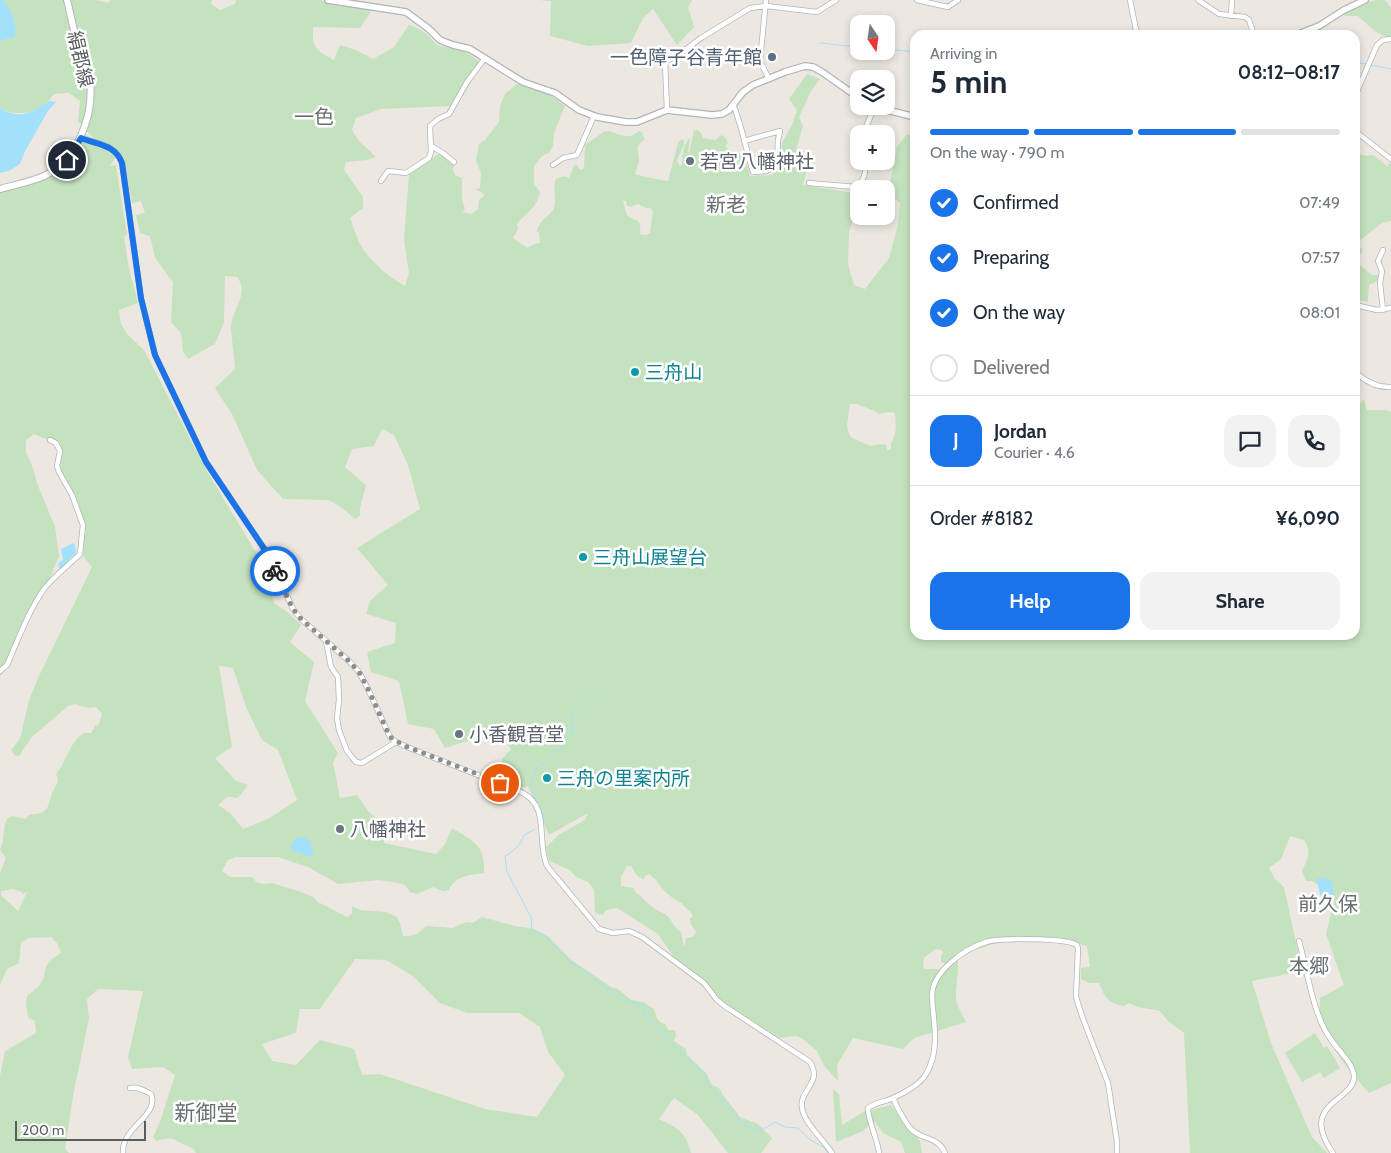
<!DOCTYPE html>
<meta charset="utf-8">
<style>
:root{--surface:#fff;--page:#f2f2f3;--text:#1f2937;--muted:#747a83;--line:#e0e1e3;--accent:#1a73e8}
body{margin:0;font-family:Cabin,"Noto Sans JP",sans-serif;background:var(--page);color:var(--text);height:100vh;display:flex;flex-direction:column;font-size:19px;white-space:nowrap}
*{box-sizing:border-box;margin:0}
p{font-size:16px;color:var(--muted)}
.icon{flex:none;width:28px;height:28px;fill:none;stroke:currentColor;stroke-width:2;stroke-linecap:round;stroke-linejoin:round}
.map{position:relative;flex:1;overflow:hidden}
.side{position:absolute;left:910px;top:30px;width:450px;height:610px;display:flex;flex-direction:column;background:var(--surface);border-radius:15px;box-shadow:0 2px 8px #0003}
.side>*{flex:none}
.needle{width:32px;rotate:167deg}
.fabs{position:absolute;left:850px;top:15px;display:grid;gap:10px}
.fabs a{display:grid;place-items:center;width:45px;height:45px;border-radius:10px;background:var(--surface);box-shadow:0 2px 8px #0003;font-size:25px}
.scale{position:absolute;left:15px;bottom:12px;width:131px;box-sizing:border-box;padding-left:5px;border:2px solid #595e61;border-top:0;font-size:14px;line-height:18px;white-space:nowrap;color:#595e61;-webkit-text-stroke:4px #fff;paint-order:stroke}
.pin{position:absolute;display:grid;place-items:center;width:42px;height:42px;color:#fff;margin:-21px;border:2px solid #fff;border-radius:50%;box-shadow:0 1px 5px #0007}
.courier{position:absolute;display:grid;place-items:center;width:50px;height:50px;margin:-25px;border:4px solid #1a73e8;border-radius:50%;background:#fff;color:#222;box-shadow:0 1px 6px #0007}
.summary em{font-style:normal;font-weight:700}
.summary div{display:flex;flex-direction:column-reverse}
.summary{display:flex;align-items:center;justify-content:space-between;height:85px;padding:0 20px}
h1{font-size:32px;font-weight:700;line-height:38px}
.bar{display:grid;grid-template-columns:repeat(4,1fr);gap:8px 5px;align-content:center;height:60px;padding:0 20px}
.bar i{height:6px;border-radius:4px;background:var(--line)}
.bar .current{background:var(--accent)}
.bar p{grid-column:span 4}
.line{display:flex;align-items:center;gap:12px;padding:0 20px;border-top:1px solid var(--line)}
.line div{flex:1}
.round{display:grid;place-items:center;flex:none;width:52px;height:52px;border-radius:15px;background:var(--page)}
ol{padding:0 20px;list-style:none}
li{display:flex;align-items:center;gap:15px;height:55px}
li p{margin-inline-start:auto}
li .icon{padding:5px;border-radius:50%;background:var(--accent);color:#fff;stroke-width:4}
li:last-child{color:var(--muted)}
li i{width:28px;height:28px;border:2px solid var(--line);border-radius:50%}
.button{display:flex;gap:10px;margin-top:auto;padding:10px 20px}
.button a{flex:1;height:58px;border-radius:15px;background:var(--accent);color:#fff;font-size:20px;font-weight:700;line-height:58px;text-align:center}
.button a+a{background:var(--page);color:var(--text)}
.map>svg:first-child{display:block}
</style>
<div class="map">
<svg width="1391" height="1153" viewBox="0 0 1391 1153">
<rect width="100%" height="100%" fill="#ece8e1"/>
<path fill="#c4e2be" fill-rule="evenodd" d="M3,0H96L109,3L110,0H212L211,4L220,10L235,4L236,0H321L333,5L373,9L360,28L313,27C312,49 316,50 334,60L340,45L356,50L373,59L394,47L409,25C422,29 428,34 437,45L466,52L480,62C473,78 466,96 452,106L381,109L356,118L352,130L359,141L376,157L367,160L346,162L344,170L363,197V208L350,218C353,226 356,236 360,244C369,261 389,277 405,286L409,273L404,240L409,174L440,153L455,164L453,169L455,175L462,178V199L465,209L462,212L471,214L478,209L479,200L483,197L484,194L475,189L480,188L481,173L476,161L479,144L485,140L499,122L500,106L505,94L517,84L546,92L565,106L554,133L553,146L550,152L542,156L534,166V184L540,192C537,208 526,213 517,224L518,229L513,238L527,248L534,244L540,243L539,232L537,231C541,217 550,217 554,208C557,198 552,187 556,179L564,176L569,178L574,165H577L580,170L584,168L585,145L605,131C619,131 624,143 639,131L642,132L643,136L645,139C632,150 640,148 639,162C638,166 636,170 635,174C639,176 665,181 668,181L678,143L682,139L684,140V145L677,160L679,165L682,166C682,157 683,146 689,138L690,139L688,152L689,153L694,130C700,130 702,133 703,138L715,140L721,135L725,137L728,143L726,145L728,149L744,155L750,176L772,175L781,164L782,143L792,125L797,110L789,99L807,74L820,79L811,91L799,117L803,126L796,150C809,164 808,167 803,185L854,193L855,212L849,233L848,264L854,285L865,289L889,258L898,225L900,203L888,192L897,147L907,134L915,138V635H1355V409L1364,399L1367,410H1386L1391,412V1083L1369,1093L1348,1069L1319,1026L1320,998L1344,985L1326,934L1335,896L1312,881H1306L1302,871C1308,858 1312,853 1304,840L1290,836L1281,859L1269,868L1275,879L1284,887L1302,971L1252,981L1271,1043L1293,1094L1312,1137L1327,1153H1190L1184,1033L1168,1021L1160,1011L1138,1007L1129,1003L1124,1006C1108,1003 1105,998 1099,983H1089L1081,979V968L1090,967L1087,946C1041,934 1007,936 963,955L959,952L956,954C961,965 955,986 956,999C957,1007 963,1015 966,1022L914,1038L903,1049L853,1038L837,1065L838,1081L824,1066L817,1051L804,1040L797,1036L780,1038L724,1003L704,980L673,956L658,934L617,908L606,910L603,915L595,913L594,890L588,882L576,877L570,870L549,861L546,847L560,834L585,820L588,813L549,835L528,786L524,788L517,784L502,766V759L511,749L498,731H484L474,739L445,748L434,729L408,724L399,681L371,672L367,652L395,643L396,623L366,614L370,601L388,585L357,548L420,509L408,465L394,435L382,429L374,446L352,449L345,467L366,485L360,508V516L355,519L341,507L329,500L283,499L257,470L232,414L215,388L235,369C234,355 232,342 231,329C230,311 251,294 237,277L225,276L224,322L215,344L188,359L183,352L181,333L171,322L173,282L155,258L150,236L140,233L136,215L145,213L141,201L132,203L126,170L120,155L114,147L95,140L78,121L80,101L69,93L54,94C41,112 20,119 0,108V42L5,39L14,38L5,3ZM623,201H626L627,206L631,207L638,204L646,208H650L653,211L650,233L646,235L640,234C642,217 636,223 627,215ZM850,404H857L877,412L878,414L891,412L895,413C896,422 897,436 891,443V450H887V445L879,444L871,446L852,438L849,434L847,425ZM627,866H631C635,872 636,877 644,879L645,876L650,874L653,878H655C662,890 669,897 682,903C684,908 691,910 693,916L690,919L691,924L696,932L693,937L686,938L685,946L683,943L681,932C672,926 673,920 665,914C662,912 657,911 654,908C648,904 642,897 635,892L634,888L621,886V877ZM935,949L942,950L943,952L941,956V962L948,965L942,969H925L923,967L924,958Z
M539,0H692L688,7L694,27L677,45L653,9L643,18L631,43L588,46L550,36L551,1Z
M1376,0H1385L1391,8V38C1379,37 1367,24 1358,16H1345L1342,14L1363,4Z
M82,140L108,149L117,155L110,166L116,165L127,235L124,236L129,269L138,303L119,310L121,324L127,334L144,350L208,473L263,564L274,603L286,611L301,625L290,642L314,662L305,701L338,753L333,763L340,798L357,795L369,812L387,826L384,843L436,854L445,844L452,828C474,842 485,844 484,873C470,875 456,875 449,890L443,891L433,887L417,894L410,892L405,885L394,882L378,880L338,884L308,867L278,857H236L228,860L222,871L230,877H253L256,882L264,884L272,883L301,892L313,897L318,902L347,917L352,914V906L360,910L386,912L397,917L400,923L403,936C413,937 419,934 426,926L453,928L466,922L473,923L482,917L515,926L534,929L549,937L570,959L611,987L618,989L631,1000L643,1002L654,1009C656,1016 657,1022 665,1024L668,1030H675L676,1035L674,1041L686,1049L687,1055L707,1074L711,1084L720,1089L723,1095L740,1117L758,1124L772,1138L761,1153H728L698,1115L674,1098L659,1119C678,1128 686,1132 691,1153H196L193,1148C174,1143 178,1134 156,1141L153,1137L160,1122L175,1075L163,1067L132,1069L128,1057L143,991L98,989L87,999L89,1018L73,1096L65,1149L69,1153H0V1076L5,1051L36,1033L35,1021L28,1018L26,1003L27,996L39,986L44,977L46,966L52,959L61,953L57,943L51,937L29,938L21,942L19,963L7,969L0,985V873L6,858L0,850C5,839 2,830 7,819L12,816L26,819L29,815C32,814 38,814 41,813C49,809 49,803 51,796C53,788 61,783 56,774C67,761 68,745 83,733H91L95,726L99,724L102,714L96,707L89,708L75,704L68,706L32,737L19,756H15L11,750L20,739L29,700L39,676L92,567L83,556L82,543L86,532L83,517L63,476L60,463L62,450L48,440L34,434L26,440V452L33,468L37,483L55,527L59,556L51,576L25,616L9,665L0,676V192C37,182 63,177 82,140ZM219,666L233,668L246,707L262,740L278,750L297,800L270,818L243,829L230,813L218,805L227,797L238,798L248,785L236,781L215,758L232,747ZM13,889L22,892V894L27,892L18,911L1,895V891ZM355,959L386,960L413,976L440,1003L467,1013H519L540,1027L548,1052L565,1075L537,1117L485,1109L380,1074L362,1075L354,1049L320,1040L296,1065L272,1061L262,1044L296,1033L300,1009H320Z
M1355,153L1366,156L1373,155L1387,166L1391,161V221L1382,223L1359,241L1355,237Z
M1357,244L1363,250L1356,262L1372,275H1378L1377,281L1369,285L1368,302L1355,299L1356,295L1355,246Z
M1315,1033L1324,1048L1327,1046L1340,1068L1324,1078L1320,1072L1302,1082L1285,1053Z
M833,1089L839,1094L842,1125L863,1112L891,1105L920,1141L922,1153H905L901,1142L883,1133L875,1122L861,1132L836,1142Z"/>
<path fill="#a3e1fa" d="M0,0H3C11,9 19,26 14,38L5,39L0,42Z
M49,101L56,102L48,111L25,151L20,164L9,171L0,173V108C21,120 31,113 49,101Z
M73,543L75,545L76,553L61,568H59L58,563L63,560L61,549Z
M299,837H304L311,842L312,850L314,855L312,857C304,856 299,852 291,850C289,844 294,839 299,837Z
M1316,878L1331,879L1334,895L1321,898Z"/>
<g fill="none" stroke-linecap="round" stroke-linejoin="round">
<path stroke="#a3e1fa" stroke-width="1" d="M820,43L859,47
M886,49L915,52
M1355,63L1367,64
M1371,65L1391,69
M530,788L537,767L545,763L574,733L571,716L573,713L597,688L602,686
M533,793L543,815L544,824
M535,829L524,835C521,845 514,851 505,856L507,872L531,917L532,929L546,937L567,959L604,986L614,996L620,1000L642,1005L644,1007L645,1017L655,1025L680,1053L698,1067L713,1091L745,1126C757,1134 765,1129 775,1122L785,1127L798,1128L809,1139L823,1147L828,1153"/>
<defs>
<path id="minor" d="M766,0L760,61L769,79
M917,0L948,7L958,0
M1130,0L1137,35
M1198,0L1219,14L1245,17L1249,20L1254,35
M1231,16L1232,0
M1355,96L1377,45L1383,40L1391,39
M733,104C742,126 746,150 753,172L766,171L777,165L778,140L780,131L744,141
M667,110L665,62L678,55L701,38L750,8L766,6L817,12L836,0
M1355,131L1391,159
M863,134L874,108
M81,137C98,145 115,144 122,163L141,299L155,355L206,462L269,556L293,609L301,619L349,661L359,672L368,689L390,737L396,742L412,749L521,792C551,806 536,841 547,866L599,929L613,933L629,931L642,937L704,983L717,1000L726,1007L810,1062C823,1084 799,1089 802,1108C804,1123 824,1140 832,1153
M431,146L443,153L454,162
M553,165L563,158L577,155L594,116
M381,181L388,171L406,173L429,158L431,152L430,126L438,119L449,114L467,82L485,58
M809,183L856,187C864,182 867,171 864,161
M1355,305L1377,310L1391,308
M1383,310L1380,283L1382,271L1378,261L1383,250
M1355,372C1365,381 1377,388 1391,387
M326,641L331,667L338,677L339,700L337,718L339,730L347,751L356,762L362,763L396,742
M0,671L7,665C18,640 28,612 44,589C54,576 68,566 80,554L83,525L72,495L59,472L57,466L60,451L56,443L50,440
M1299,941C1307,969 1313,1015 1330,1038C1337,1050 1353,1062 1354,1076C1355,1102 1297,1102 1333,1153
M893,1098C898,1109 904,1122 912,1130C923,1140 939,1137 945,1153
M123,1153C121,1127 160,1116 151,1094C144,1090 138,1087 130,1088
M879,1153C878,1141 867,1117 868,1108C875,1102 885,1102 893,1098C904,1093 920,1085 926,1074C941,1049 933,1022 932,996C932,971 966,948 986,942C996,939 1007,940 1017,939C1029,939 1068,939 1077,945L1078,949L1076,997L1083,1019L1108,1083L1117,1142V1153"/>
<path id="tertiary" d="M328,0L406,12L429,29L440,40L453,45L470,49L523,82L555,93L579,110L597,117L626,122H637L667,110L712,115L722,114L729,110L743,92L753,85L785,72L805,66L813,67L822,72L859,98
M1296,35L1319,26L1344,10L1365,0
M871,106L915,117"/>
<path id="secondary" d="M0,189C14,185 31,182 44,176C77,161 94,116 90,81C88,70 83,59 79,49C74,33 71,16 67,0"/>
</defs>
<use href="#minor" stroke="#b2b5b8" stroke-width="6"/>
<use href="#tertiary" stroke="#b2b5b8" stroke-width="8"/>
<use href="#secondary" stroke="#b3b7bb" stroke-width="8"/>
<use href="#minor" stroke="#fff" stroke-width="4.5"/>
<use href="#tertiary" stroke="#fff" stroke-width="5.5"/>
<use href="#secondary" stroke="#fff" stroke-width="6"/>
</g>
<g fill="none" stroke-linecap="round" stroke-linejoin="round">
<path stroke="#8c8e8e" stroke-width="5" stroke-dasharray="0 9" d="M275,571L293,609L301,619L349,661L359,672L368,689L390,737L405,746L500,783"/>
<path stroke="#1a73e8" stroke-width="6" d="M67,160L81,138C98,145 115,144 122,163L141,298L155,355L206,462L269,556L275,571"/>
</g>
<circle fill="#5c6f8a" stroke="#fff" stroke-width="2" cx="772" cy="57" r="5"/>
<g fill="#6b7280" stroke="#fff" stroke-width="2">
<circle cx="690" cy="161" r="5"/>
<circle cx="459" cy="734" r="5"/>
<circle cx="340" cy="829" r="5"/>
</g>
<g fill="#0f9aa8" stroke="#fff" stroke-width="2">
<circle cx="635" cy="372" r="5"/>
<circle cx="583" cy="557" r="5"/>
<circle cx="547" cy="778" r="5"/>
</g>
<g text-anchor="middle" stroke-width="5" stroke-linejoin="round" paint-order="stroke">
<g font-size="19" fill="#4e5e75" stroke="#fff" text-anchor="end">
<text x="762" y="64">一色障子谷青年館</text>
</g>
<g font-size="19" fill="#595e61" stroke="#fff">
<text transform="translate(81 59) rotate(77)" y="7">絹郡線</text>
</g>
<g font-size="19" fill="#5b616d" stroke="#fff" text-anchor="start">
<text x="700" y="168">若宮八幡神社</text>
<text x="469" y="741">小香観音堂</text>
<text x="350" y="836">八幡神社</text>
</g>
<g font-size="19" fill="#0d838f" stroke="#fff" text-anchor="start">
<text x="645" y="379">三舟山</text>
<text x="593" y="564">三舟山展望台</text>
<text x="557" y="785">三舟の里案内所</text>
</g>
<g font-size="20" fill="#6a7073" stroke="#fff">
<text x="314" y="124">一色</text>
<text x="726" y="212">新老</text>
<text x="1328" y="911">前久保</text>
<text x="1309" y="973">本郷</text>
</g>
<g font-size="21" fill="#6a7073" stroke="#fff">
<text x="206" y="1120">新御堂</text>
</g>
</g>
</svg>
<div class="fabs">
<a><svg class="needle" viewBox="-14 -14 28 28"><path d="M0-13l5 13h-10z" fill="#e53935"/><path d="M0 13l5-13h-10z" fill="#747a83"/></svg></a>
<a><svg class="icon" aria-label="layers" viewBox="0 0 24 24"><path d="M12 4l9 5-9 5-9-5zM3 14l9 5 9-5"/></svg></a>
<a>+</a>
<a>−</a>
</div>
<div class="scale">200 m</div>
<div class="pin" style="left:500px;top:783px;background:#ea580c"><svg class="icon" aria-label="bag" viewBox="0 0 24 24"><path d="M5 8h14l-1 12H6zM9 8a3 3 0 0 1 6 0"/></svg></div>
<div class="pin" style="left:67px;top:160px;background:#1f2937"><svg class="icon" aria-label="home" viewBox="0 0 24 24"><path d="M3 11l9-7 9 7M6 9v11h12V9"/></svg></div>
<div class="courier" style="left:275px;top:571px"><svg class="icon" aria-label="bike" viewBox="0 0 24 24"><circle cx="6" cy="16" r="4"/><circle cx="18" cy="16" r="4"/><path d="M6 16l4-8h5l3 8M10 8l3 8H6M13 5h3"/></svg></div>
<section class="side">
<div class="summary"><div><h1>5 min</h1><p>Arriving in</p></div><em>08:12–08:17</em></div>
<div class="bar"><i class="current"></i><i class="current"></i><i class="current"></i><i></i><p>On the way · 790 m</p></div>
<ol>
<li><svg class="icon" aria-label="check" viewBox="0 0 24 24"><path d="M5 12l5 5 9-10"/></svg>Confirmed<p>07:49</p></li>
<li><svg class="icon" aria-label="check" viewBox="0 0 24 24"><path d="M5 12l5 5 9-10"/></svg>Preparing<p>07:57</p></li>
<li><svg class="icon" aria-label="check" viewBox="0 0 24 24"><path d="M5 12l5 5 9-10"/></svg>On the way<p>08:01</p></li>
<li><i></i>Delivered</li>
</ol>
<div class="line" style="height:90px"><b class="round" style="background:var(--accent);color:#fff">J</b><div><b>Jordan</b><p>Courier · 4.6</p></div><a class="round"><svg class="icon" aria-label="chat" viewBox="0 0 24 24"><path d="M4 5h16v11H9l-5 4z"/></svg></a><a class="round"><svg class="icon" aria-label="phone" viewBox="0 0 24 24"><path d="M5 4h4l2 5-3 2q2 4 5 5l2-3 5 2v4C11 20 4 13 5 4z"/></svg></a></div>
<div class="line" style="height:65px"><div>Order #8182</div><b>¥6,090</b></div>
<div class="button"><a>Help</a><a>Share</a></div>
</section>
</div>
